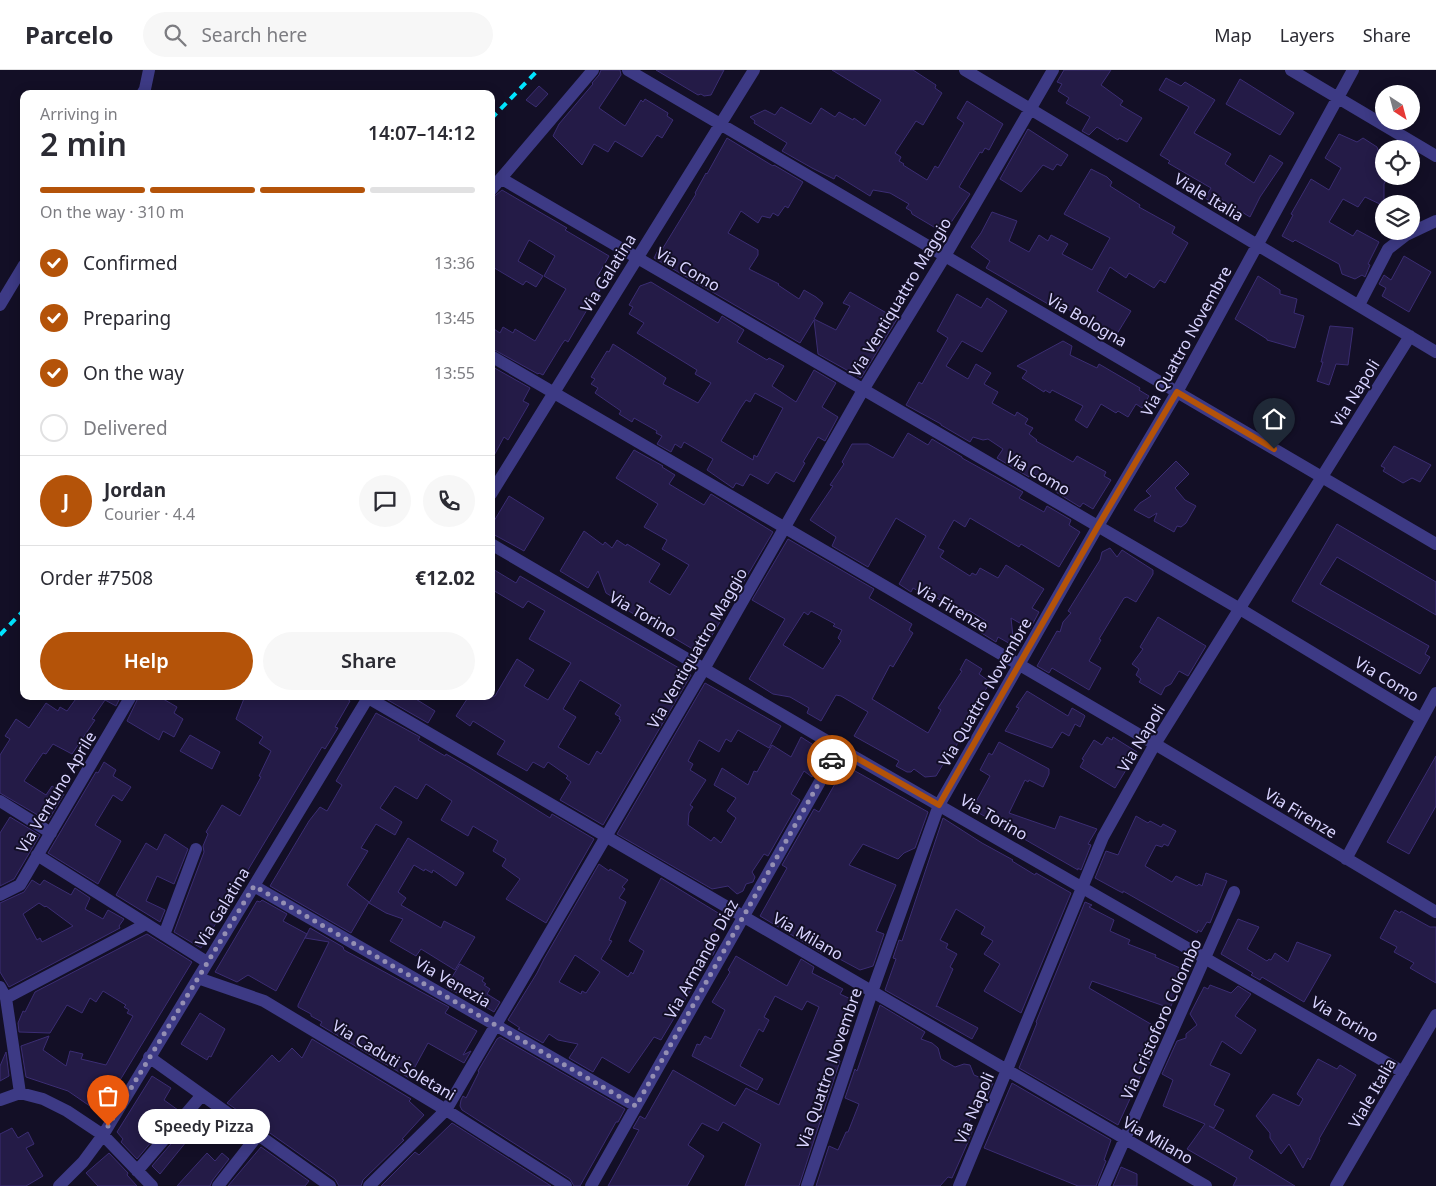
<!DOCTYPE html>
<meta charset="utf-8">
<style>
:root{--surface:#fff;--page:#f7f7f7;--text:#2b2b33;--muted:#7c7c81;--line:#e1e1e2;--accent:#b45309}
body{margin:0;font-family:"Noto Sans",sans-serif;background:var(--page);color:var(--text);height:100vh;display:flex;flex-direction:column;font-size:19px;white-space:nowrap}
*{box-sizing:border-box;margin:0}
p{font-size:16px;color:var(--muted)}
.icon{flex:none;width:28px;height:28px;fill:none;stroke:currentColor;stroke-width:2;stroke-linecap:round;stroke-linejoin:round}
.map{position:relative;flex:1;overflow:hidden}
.details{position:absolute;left:20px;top:20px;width:475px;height:610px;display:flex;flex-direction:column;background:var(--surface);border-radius:10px;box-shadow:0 2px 12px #0003}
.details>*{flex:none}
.needle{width:32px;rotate:144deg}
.tools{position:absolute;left:1375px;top:15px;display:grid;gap:10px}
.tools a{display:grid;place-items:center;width:45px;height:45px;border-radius:50%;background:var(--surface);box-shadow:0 2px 12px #0003;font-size:25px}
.pin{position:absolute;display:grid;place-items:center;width:42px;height:42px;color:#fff;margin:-51px -21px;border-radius:50% 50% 50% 0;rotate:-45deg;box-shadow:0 0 5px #0007}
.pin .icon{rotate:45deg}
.courier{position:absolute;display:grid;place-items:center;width:50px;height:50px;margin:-25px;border:4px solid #b45309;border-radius:50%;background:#fff;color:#222;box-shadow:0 1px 6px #0007}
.bubble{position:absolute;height:35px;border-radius:18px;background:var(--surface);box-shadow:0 2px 12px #0003;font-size:16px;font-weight:600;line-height:35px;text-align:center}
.head em{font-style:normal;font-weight:600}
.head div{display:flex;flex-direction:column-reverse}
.head{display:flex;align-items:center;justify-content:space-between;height:85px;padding:0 20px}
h1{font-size:32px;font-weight:600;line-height:38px}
.bar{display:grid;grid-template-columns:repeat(4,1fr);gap:8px 5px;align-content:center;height:60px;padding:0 20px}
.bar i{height:6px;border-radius:4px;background:var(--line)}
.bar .active{background:var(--accent)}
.bar p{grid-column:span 4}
.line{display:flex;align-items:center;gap:12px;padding:0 20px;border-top:1px solid var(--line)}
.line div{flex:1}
.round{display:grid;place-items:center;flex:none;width:52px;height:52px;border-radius:26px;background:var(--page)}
ol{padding:0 20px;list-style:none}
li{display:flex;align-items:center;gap:15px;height:55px}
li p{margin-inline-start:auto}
li .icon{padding:5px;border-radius:50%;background:var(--accent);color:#fff;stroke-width:4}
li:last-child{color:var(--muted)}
li i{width:28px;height:28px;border:2px solid var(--line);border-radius:50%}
.primary-button{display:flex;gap:10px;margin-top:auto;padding:10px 20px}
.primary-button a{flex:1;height:58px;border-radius:30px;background:var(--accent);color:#fff;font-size:20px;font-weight:600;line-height:58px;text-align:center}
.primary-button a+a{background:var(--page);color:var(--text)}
header{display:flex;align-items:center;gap:30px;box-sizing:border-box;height:70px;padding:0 25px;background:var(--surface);border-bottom:1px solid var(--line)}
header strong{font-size:24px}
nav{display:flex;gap:28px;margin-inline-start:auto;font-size:18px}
.search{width:350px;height:45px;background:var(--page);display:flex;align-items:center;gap:12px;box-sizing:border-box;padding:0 18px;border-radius:28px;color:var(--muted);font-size:19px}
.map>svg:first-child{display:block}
</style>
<header>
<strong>Parcelo</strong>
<div class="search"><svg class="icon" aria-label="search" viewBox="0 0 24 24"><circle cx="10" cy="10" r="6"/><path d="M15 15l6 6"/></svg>Search here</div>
<nav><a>Map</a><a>Layers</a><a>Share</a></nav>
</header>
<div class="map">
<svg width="1436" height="1116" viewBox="0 0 1436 1116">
<rect width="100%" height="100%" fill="#130f26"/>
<path fill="#241b47" stroke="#3b2d73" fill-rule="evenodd" d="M601,0H620L621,5L599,38L625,56L641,30L643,32L645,29L668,43L667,46L673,50L662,68L657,65L642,87L615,71L608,82L594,74L582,95L553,66L559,54L593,14L592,13L599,5Z
M656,0H724L711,25L704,26L701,24L698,25Z
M832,0H913L936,15L935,18L942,23L923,55L916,51L895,83L901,87L899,91L904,94L903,95L927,110L935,96L938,98L964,53L957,48L967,31L1003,54L989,80L985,78L982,83L980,82L959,117L970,124L944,163L912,144L911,141L906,138L909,134L890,123L873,120L870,126L836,105L834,109L812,98L782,81L787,73L754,53L755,51L750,47L765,40L775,45L781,37L811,54L821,38L835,47L839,42L853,50L854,48L865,56L881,30Z
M1064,0H1111L1101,15L1123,31L1120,35L1142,48L1127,72L1119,68L1118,70L1097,57L1089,65L1082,61L1090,47L1066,33L1069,28L1058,21L1062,14L1057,12Z
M1166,8L1181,16L1185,12L1215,30L1194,63L1231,84L1225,94L1254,113L1270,85L1283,93L1260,127L1250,147L1219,128L1215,134L1205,128L1211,118L1168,93L1170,91L1160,85L1189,37L1159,20Z
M1240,9L1294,43L1280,65L1226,34Z
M539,16L548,24L536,37L526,30Z
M1028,59L1068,85L1061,96L1057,94L1053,100L1043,95L1021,122L1000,109Z
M1339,64L1357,72L1363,68L1377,77L1378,80L1384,83V106H1388L1384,114V136L1365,127L1358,137L1343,129L1329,152L1353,166L1357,160L1379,172L1368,194L1370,195L1365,207L1362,205L1355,209L1342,204L1339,194L1295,170L1293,172L1282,166L1293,145L1291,144L1311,109L1329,120L1341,98L1325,88Z
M727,68L773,96L774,95L803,112L788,138L785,136L778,146L773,143L770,148L762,146L758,153L741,141L728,163L758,180V185L749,199L779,214L778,215L799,229L804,220L816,227L823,233L814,249L836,260L850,236L843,233L850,222L897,249L861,308L818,284L814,250L800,273L654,188L660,176L663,178L696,124L695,123L706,103L707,104Z
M1091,99L1107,107L1112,112L1110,116L1140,135L1139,137L1175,157L1172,163L1188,173L1165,213L1160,210L1154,218L1129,203L1126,208L1110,197L1097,221L1131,241L1112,272L1085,255L1087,251L1063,236L1060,241L986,198L990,191L971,177L981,163L992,142L1017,151L1009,171L1029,182L1039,165L1048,171L1051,165L1068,174L1062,184L1092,200L1110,168L1064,144Z
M502,120L567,158L565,160L609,186L596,209L602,212L598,218L600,220L592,233H591L568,272L565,270L562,274L543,305L539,303L538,304L491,278V257L500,263L503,257L513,263L515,259L535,271L566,219L544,206L555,186L529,170L518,191L543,206L536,217L526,211L523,215L491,196V129Z
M1404,186L1431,202L1409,242L1382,226L1386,218L1379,214L1384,205L1391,210Z
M1258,206L1280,220V224L1297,229L1294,243L1304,246L1295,278L1267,270V269L1235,249Z
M651,212L718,253L722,246L744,260L737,272L767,290L769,288L784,296L772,316L796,332L814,300L836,313L822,337L838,347L825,371L818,367L803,392L805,393L794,412L776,402L768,414L750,404L743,416L736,413L733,418L707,400L713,389L684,372L681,378L675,374L671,382L657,374L662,366L656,363L657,361L634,348L632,352L619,344L621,341L595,323L598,318L591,314L595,309L591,307L607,281L609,282L613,274L666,308L663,314L698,333L711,313L695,304L697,300L637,263L644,253L629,244L633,237L629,235L640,216ZM755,323L783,338L757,387L754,385L753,390L721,371L740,339L746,330L750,332Z
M957,224L981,238L987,228L1007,241L982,282L962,271L946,296L968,309L976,294L991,303L984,314L998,322L992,333L1015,346L1017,342L1028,349L1025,354L1033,358L1029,364L1037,370L1036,371L1073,392L1077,386L1106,402L1104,406L1111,410L1093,439L1083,433L1080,437L1056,422L1059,418L1031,402L1029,407L997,388L1003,379L988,369L983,370L973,367L970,372L941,355V354L906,335L919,312L922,314L948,268L937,261Z
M1330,256L1353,258L1348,295L1336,294L1329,315L1317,311L1323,292H1321Z
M1063,271L1072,276L1070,285L1097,298L1099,294L1140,318L1139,320L1149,326L1142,338L1136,334L1128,347L1118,341L1116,343L1101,334L1087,358L1075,350L1083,336L1052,320L1050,323L1045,320L1044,322L1022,308L1027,301L1017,296Z
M491,296L530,318L523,331L529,334L508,370L504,367L491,391Z
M908,363L928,375L932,369L962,387V388L1023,422L1019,428L1044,442L1047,436L1071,450L1069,455L1080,462L1059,497L1021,474L1019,477L970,448L965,457L954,450L938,478L944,481L940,487L970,506L972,503L976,505L980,498L998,508L1006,495L1044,519L1032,538L1039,542L1030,559L1011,548L1014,576L998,567L996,572L980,562L986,551L970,541L958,539V540L928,523L927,526L913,518L911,522L899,514L926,466L896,448L868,497L832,476L836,467L810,450L833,416L830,415L844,394L842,392L852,374H868L893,388Z
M1394,376L1431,395L1420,412L1412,408L1403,413L1383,401L1385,398L1381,396Z
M634,380L663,396L662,397L675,405L669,414L704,435L711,424L773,462L701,584L617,534L619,531L606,523L598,501L588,518L560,501L584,461L603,475L605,472L612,478L617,470L626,476L627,474L660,494L649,512L670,525L689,495L662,479L667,470L644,457L658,434L616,408Z
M1176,391L1189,404L1175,418L1185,430L1196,436L1186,453L1181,457L1177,456L1174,462L1154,451L1157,443L1149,448L1134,440L1140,433L1151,426L1146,421Z
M509,426L544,448L524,481L491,463V456Z
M1337,454L1436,512V545L1337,487L1320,514L1429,576L1425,584L1430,587L1420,604L1292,531Z
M788,469L874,519L869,528L912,554L909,560L913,563L893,597L890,595L872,629L928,663L941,640L938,638L962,601L960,600L966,589L982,599L979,604L990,612L966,654L968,656L956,676L958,682L954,690L948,686L936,706L925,707L914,699L911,702H907L896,696L899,691L854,666L868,642L841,626L836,625L821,651L807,643L809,638L790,627L773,624L749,609L785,549L752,530ZM811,541L835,554L833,556L842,560L838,568L841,571L823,599L783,575L804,542L808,545Z
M1110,478L1117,487L1122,480L1153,500V504L1136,532L1127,527L1124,528L1099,569L1101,570L1089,591L1101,598L1089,620L1052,598L1049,603L1037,596L1057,561L1060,562L1063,552L1071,543L1068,541L1100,490L1102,482Z
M491,498L516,513L520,506L691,605L603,755L560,730L571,712L566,708L568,706L548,692L544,698L533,692L527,701L497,684L505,671L473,651L470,656L456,646L469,626H495L517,589L534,600L524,616L548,630L571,593L529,569L545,541L528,531L523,538L491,519ZM580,610L621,635L615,644L620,647L619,649L621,650L601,684L597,681L589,695L558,677L576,647L563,639Z
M1158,547L1206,576L1188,606L1179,601L1171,614L1165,617L1161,625L1139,612L1141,609L1136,605L1139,599L1132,594L1143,579L1140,577Z
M705,613L781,656L769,678L738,660L731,672L726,669L719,682L699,670L688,691L693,694L690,700L706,710L690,735L693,737L689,743L688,755L711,771L714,767L721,773L736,748L727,741L736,728L714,715L722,698L748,715L754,701L757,702L772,675L791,687L801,667L826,683L812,707L804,701L791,724L800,730L768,786L764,784L752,802L755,807L753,812L746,814L743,821L737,824L728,816L712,819L617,764Z
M1027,621L1068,646L1072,638L1084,645L1085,646L1080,657L1075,654L1069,666L1062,662L1052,678L1005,661L1019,638L1016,637Z
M78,626H121L116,636L105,630L92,649L95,650L72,684L53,674L46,684L43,683L24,711L46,725L52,716L64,724L48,751L0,723V685L10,669L5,666L16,649L29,658L46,633L58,641L60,637L67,641Z
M139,626H158L177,637L174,643L183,649L174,667L163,661L159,670L127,651Z
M245,626H343L350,631L335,657L338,658L325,679L322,677L201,878L174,862L204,782L203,776L208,764L206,762L222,735L240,746L261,707L259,706L271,681L259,673L263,667L236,649Z
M388,626H411L435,641L428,653L386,629Z
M376,643L420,667L418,670L445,686L446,684L470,698L550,748L552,744L594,769L546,853L506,829L520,809L502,796L506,789L493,781L498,771L473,756L468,766L441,750L452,731L426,714L417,729L395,716L380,738L402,752L395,765L376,754L361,778L368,781L347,815L369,832L351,863L270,816L309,751L320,737L327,741L342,715L336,711Z
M190,665L220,682L212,699L180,681Z
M1107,667L1112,670L1113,667L1137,682L1115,718L1080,697L1084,690L1082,689L1094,670L1102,675Z
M999,672L1049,699V704L1043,717L1029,710L1028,712L1025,710L1009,743L1055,759L1060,746L1097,759L1088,774L1091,775L1081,800L1078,798V800L972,739L990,706L980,700L989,683L992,685Z
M1436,686V736L1409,784L1387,772Z
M104,692L116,700L113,706L131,717L122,731L113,725L95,755L121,771L98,814L48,783L96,702L98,703Z
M848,697L928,742L915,778L904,783L898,789L863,774L849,795L896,815L876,861L884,864L873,896L860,900L823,880L822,883L760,846L787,798L782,795L814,739L819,742L844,698Z
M1136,746L1148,753L1150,751L1161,757L1163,754L1176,761L1168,776L1164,774L1162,777L1156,775L1145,796L1172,812L1176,806L1197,816L1199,814L1202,816L1206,803L1227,811L1210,853L1207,852L1201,862L1198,860L1197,863L1123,821V823L1117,820L1095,808L1106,781L1118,785Z
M10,747L40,765L14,809L0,816V763Z
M943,748L982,773L1013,790L1012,791L1035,805L1036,803L1071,823L1021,943L984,921L1000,894L984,884L993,871L981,864L985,857L956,839L940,870L948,874L946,878L957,884L950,897L953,899L936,937L937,936L978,958L972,969L885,920L896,889L893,888L899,870L902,871Z
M165,764L188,779L174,814L157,806L146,831L165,840L160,852L116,825L146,773L157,780Z
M408,768L464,803L456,816L433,800L432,803L425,799L424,801L414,795L398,822L406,828L401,835L441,858L444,851L475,867L455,900L421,879L416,886L390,871L403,849L386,843L369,833Z
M599,794L609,801L610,799L628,810L622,817L625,819L619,828L626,832L609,870L612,871L601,889L628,907L631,902L633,904L644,881L629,871L661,808L723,846L709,871L717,876L713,885L704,888L688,915L692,918L661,970L654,967L629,1003L602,987L593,1002L569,988L578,974L558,970L549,964L543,973L518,959L520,958L508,950L537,903L544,889ZM575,885L600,902L586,923L582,921L581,924L559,912Z
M32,810L40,815L44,810L71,825L75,818L90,828L85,839L103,849L108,840L124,849L119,856L120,858L9,917L0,902V833L24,822ZM39,833L45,837L46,836L73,856L42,872L40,868L37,870L23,844Z
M262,830L287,844L283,851L307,864L276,921L248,905L237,912L215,902L257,831L260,832Z
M1085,832L1092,835L1089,837L1114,850L1110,861L1130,870L1128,874L1156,885L1155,887L1180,898L1175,909L1182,913L1170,938L1092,911L1089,918L1161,960L1153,979L1156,977L1147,998L1145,996L1118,1055L1019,998L1037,953L1036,952Z
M1395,840L1400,843L1401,841L1430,857H1436V913L1410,898L1414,893L1394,882L1397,877L1380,868Z
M1238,849L1259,857L1247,879L1267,891L1269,889L1271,890L1275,883L1288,892L1297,872L1331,885L1304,932L1262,907L1260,910L1251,905L1253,903L1221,884Z
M310,858L343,877L344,880L449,937L445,943L477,961L463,985L471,981L464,993L428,973L409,1008L320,955L322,952L311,946V944L298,937V935L329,872L305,868Z
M147,864L192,892L100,1043L68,1021L26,1007L21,976L49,966L43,980L66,996L70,981L83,984L81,989L106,995L133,946L127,943L129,940L124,937L126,935L103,921L96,932L90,928L82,943L67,935L50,963L19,962L18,953L23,941L25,942L35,922Z
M736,886L787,916L801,889L814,897L812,903L843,919L840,924L859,933L848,956L847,955L831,986L840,991L799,1116H745L761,1074L723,1052L718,1061L702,1053L688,1075L704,1086L687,1116H608L639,1060L633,1058L640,1046L645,1049L673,1000L735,1036L746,1018L779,1035L819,937L807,931L802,940L775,926L764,947L769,950L763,962L759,959L740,996L763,1009L757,1020L692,986L697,974L700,975L705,966L711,969L725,940L712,932L730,902L728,900Z
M460,894L484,908L482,911L486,914L484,915L490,919L487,924L500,932L494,942L458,921L457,923L446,917Z
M1210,915L1231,923L1238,916L1251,924L1235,946L1256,960L1241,984L1222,971L1210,995L1230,1004L1214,1035L1224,1040L1214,1058L1209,1056L1253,1081L1249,1088L1295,1116H1233L1237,1108L1187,1079L1205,1054L1163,1036L1173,1010L1162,1004L1177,971L1186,968V964L1197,955L1190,944L1204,917L1208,919Z
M880,935L925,962L921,969L932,973L938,978L941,989L955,997L964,994L970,995L974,1005L993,1013L987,1027L979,1025L974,1037V1041L968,1054L974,1057L968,1072L952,1108L948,1107L940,1116H816L829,1076L838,1080L846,1062H848L859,1034L845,1028L855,999L857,1001Z
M200,943L225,959L211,987L209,986L207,990L181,974Z
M500,967L625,1039L618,1052H616L580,1116H574L570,1109L462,1040L460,1036L461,1030L463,1026L466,1028L479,1002L478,1001L497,969Z
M312,969L411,1029L409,1031L424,1045L402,1069L404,1070L363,1110L361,1116H339L335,1109L267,1061L259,1040L250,1049L227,1033L272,985L279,992L292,978L302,988Z
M6,982L9,1006L0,1011V996Z
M1318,989L1337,999L1340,995L1356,1005L1319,1069L1320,1070L1310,1090L1308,1088L1303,1098L1289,1074L1281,1084L1270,1068V1063L1256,1046L1273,1024L1299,1036L1303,1029L1297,1024Z
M152,1006L171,1018L164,1030L178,1040L137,1089L121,1072L123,1069L117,1062Z
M1012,1013L1111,1070L1104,1090L1106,1091L1096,1116H1078L984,1078Z
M452,1053L551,1116H381L415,1082L419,1085Z
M188,1054L195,1061L160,1104L152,1096Z
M12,1058L18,1068L28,1062L34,1074L26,1078L43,1106L26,1116H0V1064Z
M261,1077L309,1111L305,1116H228Z
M109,1083L128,1103L127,1105L137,1116H98L86,1103Z
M207,1083L215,1091L222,1083L229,1089L212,1111L210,1116H177Z
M1121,1097L1137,1104V1116H1113Z"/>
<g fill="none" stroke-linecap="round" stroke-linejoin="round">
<path stroke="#3d3a85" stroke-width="12" d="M628,0L1436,474
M965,0L1436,282
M1291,0L1436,86
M142,24L145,19L149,0
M502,109L1240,539L1422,649
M491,120L593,0
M0,235L24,195
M1359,235L1388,179L1406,165L1436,151
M491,286L1155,674L1436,842
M491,424L754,0
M491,474L839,678L1403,1002
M365,626L1206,1116
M0,731L51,763
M37,785L207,892
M1346,789L1436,623
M254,816L636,1036
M0,825L20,815L131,626
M164,865L196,779
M198,908L264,931L446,1040L566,1116
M0,917L6,928L20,1023
M6,928L146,854
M149,987L330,1116
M0,1030L20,1023L43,1029L67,1041L103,1065L152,1116
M137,1101L202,1025
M59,1116L83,1092L103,1065L369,626
M218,1116L258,1065
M369,1116L446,1040L704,599L863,320L945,186L1053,0
M591,1116L839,678
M807,1116L872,922L939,735L1098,456L1177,322L1353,0
M959,1116L1103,767L1155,674L1410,266
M1104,1116L1234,822
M1336,1116L1436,945"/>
<path stroke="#00e5ff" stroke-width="4" stroke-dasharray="8 6" stroke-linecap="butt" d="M491,49L538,0
M0,565L24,540"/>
</g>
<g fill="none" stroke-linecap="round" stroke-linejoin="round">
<path stroke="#948fb3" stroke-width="5" stroke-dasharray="0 9" d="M108,1056L254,816L636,1036L832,690"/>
<path stroke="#b45309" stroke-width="6" d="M832,690L839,678L939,735L1098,456L1177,322L1274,379"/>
</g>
<g text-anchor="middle" stroke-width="4" stroke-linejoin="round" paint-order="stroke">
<g font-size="16" fill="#d9d4ff" stroke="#130f26">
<text transform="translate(1209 127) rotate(31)" y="6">Viale Italia</text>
<text transform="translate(688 199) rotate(30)" y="6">Via Como</text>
<text transform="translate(608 203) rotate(-58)" y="6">Via Galatina</text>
<text transform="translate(900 227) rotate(-59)" y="6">Via Ventiquattro Maggio</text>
<text transform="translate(1087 250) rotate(30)" y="6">Via Bologna</text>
<text transform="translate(1186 271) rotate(-61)" y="6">Via Quattro Novembre</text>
<text transform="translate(1355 323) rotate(-58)" y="6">Via Napoli</text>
<text transform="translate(1038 403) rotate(30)" y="6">Via Como</text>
<text transform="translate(952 537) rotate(30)" y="6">Via Firenze</text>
<text transform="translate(643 544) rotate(30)" y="6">Via Torino</text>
<text transform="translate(697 578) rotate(-60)" y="6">Via Ventiquattro Maggio</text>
<text transform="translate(1387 609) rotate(31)" y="6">Via Como</text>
<text transform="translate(985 622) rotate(-60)" y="6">Via Quattro Novembre</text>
<text transform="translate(1141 668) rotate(-59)" y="6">Via Napoli</text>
<text transform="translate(56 722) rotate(-59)" y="6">Via Ventuno Aprile</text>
<text transform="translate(1301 743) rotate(31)" y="6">Via Firenze</text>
<text transform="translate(994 747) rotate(30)" y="6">Via Torino</text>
<text transform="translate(222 837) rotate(-59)" y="6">Via Galatina</text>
<text transform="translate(808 866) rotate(30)" y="6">Via Milano</text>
<text transform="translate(701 889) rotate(-61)" y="6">Via Armando Diaz</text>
<text transform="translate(453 912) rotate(30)" y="6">Via Venezia</text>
<text transform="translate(1161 949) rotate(-66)" y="6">Via Cristoforo Colombo</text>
<text transform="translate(1345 949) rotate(30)" y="6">Via Torino</text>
<text transform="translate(394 990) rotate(31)" y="6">Via Caduti Soletani</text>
<text transform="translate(829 998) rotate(-71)" y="6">Via Quattro Novembre</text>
<text transform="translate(1372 1023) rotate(-60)" y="6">Viale Italia</text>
<text transform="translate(974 1038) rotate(-67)" y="6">Via Napoli</text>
<text transform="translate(1158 1070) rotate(30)" y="6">Via Milano</text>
</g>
</g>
</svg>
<div class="tools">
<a><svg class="needle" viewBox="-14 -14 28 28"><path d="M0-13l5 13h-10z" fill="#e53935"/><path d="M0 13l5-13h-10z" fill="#7c7c81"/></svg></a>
<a><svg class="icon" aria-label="locate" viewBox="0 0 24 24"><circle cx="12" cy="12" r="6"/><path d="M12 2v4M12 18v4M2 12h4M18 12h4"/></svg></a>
<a><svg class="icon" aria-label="layers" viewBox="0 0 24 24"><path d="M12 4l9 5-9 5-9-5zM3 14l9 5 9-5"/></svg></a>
</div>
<div class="pin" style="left:108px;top:1056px;background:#ea580c"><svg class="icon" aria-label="bag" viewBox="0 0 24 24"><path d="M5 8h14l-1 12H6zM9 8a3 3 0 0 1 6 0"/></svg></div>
<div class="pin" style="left:1274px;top:379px;background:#1f2937"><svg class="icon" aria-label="home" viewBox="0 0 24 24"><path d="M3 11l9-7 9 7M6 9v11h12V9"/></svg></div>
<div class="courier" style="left:832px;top:690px"><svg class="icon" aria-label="car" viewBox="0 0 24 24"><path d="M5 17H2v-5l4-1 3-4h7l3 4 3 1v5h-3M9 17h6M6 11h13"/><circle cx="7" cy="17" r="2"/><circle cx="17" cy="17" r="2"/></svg></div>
<div class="bubble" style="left:138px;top:1039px;width:132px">Speedy Pizza</div>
<section class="details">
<div class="head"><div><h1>2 min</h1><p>Arriving in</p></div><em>14:07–14:12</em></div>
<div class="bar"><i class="active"></i><i class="active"></i><i class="active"></i><i></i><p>On the way · 310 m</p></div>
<ol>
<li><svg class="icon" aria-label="check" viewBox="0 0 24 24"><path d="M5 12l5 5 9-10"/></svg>Confirmed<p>13:36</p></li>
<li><svg class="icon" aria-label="check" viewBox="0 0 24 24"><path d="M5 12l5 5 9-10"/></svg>Preparing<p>13:45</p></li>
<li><svg class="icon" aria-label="check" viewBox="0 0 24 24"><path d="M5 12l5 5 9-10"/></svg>On the way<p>13:55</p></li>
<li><i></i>Delivered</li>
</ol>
<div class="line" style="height:90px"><b class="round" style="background:var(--accent);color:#fff">J</b><div><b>Jordan</b><p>Courier · 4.4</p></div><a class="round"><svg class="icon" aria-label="chat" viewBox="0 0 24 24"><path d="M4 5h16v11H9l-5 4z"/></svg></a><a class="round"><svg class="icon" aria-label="phone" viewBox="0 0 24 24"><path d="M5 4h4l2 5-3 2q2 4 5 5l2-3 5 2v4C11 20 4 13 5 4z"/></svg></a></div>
<div class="line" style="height:65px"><div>Order #7508</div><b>€12.02</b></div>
<div class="primary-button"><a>Help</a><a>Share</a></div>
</section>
</div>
